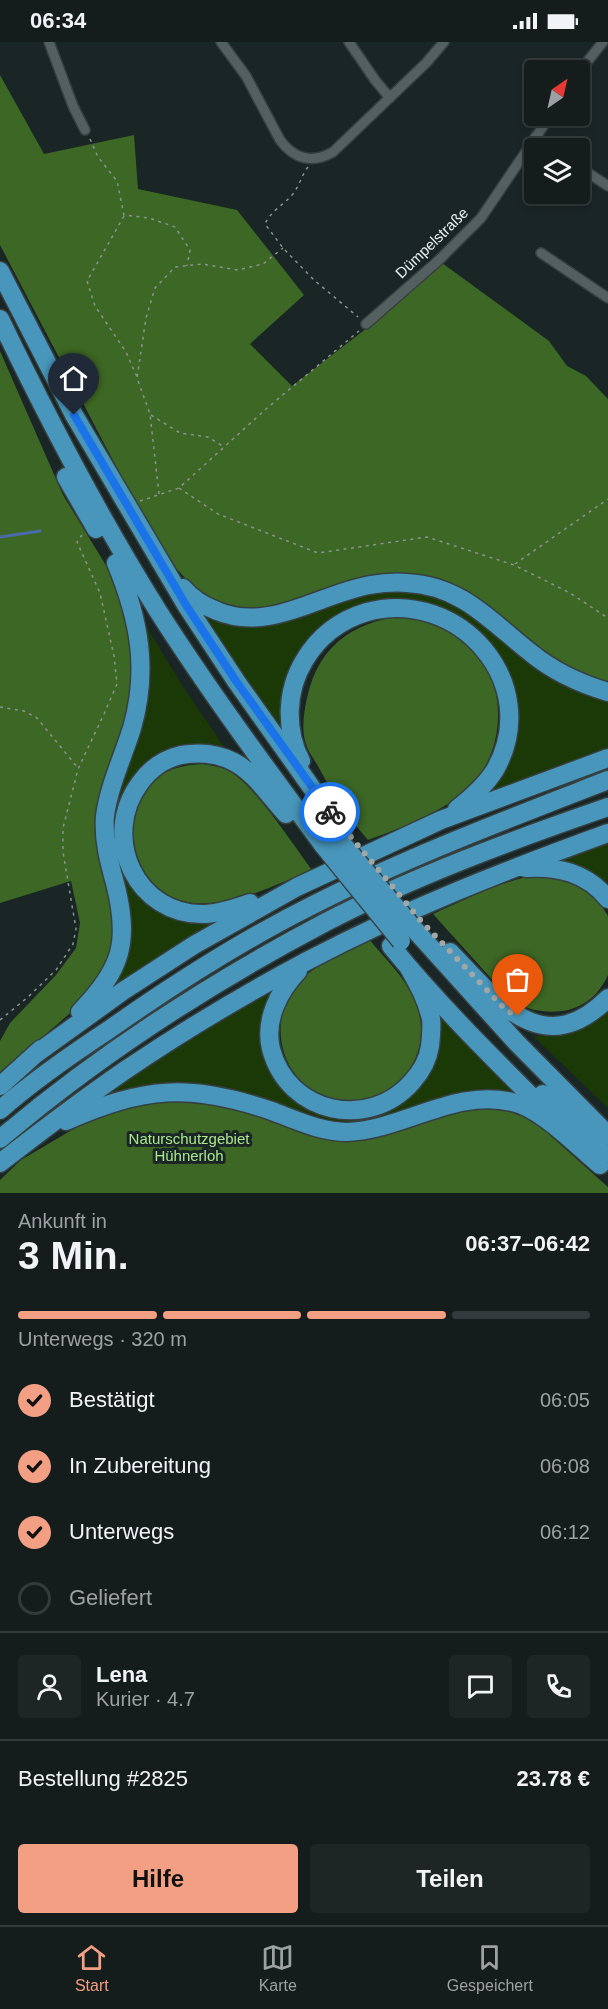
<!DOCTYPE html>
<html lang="de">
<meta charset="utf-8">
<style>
:root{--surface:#141c1c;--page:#1d2525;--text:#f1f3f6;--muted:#9da1a3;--line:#333a3b;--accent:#f39f83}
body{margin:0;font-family:Arial,sans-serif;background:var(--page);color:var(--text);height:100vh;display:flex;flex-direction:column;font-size:22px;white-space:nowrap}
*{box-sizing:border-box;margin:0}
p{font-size:20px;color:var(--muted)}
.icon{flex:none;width:33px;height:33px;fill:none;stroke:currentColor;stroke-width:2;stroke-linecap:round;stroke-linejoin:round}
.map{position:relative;height:1151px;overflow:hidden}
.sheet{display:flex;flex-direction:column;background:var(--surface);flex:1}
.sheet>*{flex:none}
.needle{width:39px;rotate:34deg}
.tools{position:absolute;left:524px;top:18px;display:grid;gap:12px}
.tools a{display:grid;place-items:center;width:66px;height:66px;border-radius:6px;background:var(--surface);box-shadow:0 3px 9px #0003,0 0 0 2px var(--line);font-size:30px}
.pin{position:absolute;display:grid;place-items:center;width:51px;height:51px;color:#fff;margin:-62px -26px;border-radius:50% 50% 50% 0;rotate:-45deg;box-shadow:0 0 6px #0007}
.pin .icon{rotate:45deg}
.courier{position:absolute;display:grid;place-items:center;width:60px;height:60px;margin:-30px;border:4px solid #1a73e8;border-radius:50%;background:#fff;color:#222;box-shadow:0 2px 8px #0007}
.summary em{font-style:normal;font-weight:600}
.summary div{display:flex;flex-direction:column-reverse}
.summary{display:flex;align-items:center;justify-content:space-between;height:102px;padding:0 18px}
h1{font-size:39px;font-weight:600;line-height:45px}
.bar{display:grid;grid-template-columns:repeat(4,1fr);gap:9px 6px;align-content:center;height:72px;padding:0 18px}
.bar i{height:8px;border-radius:4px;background:var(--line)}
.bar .selected{background:var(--accent)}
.bar p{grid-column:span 4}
.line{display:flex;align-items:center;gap:15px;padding:0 18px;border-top:2px solid var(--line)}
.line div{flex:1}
.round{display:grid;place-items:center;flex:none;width:63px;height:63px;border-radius:6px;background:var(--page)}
ol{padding:0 18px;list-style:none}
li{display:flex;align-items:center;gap:18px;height:66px}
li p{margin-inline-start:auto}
li .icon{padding:6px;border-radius:50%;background:var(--accent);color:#111;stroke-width:4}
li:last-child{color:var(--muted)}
li i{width:33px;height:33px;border:3px solid var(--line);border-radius:50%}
.button{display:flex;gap:12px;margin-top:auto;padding:12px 18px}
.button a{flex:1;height:69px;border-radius:6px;background:var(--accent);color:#111;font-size:24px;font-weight:600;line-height:69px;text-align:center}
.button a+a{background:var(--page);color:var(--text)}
.status{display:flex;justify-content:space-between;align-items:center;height:42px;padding:0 30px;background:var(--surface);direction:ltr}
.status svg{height:16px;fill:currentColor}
.menu{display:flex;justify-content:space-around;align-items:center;height:84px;border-top:2px solid var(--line);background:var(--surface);font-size:16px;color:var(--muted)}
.menu a{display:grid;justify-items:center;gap:3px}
.menu .selected{color:var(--accent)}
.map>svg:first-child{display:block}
</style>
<div class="status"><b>06:34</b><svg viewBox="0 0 49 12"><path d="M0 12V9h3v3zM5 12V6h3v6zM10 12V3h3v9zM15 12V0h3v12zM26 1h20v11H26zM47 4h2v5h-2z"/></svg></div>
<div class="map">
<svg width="608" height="1151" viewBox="0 0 608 1151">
<rect width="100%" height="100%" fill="#1a2525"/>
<path fill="#1b3807" d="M413,549C431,554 449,559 465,568C488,582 505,603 525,619C548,637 580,653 608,660V709L483,755L514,686L473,588L346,571L281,670L283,698L200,573C218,582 236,585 256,584L370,551Z
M141,576L184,646L227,709L194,706L122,760L135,845L228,875L103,953L112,790Z
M608,799V847L551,819Z
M277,945L264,995L321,1071L412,1050L432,962L516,1052L363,1083L92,1062L180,1004Z
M608,966V1066L533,994C560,994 589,988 608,966Z"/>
<path fill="#3d6724" d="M0,33L44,112L134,93L138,147L237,168L304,253L250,302L292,344L367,286L442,221L549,299L567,324L586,334L608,357V644L565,626L429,538L258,569L222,564L196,548L175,525L140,470L0,203Z
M0,309L63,453L118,543L128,579L132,619L130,662L104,747L114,891L110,914L104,929L76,966L0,1032V999L10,981L56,933L76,906L80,881L71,839L0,861Z
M413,573C437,583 463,592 479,613C508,651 503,712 470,745C447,768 399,787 368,798C349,776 333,752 319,726C315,718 308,710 306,702C301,688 304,670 307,656C319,600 358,577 413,573Z
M202,722C211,723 221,725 229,729C254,742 294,804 312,828C275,843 236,864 194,861C133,855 112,772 159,735C171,725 187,723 202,722Z
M537,833L570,838L585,846L598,858L608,874V933C600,951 587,963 568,968C554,971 536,970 523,964C506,956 492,937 479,923C464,906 448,889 433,872C467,857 501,839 537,833Z
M369,897C385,917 405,935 415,959C437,1010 397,1065 342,1059C288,1052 264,991 293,947C308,925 345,910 369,897Z
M171,1058L196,1060L248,1069L307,1090L476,1066L507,1069L524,1075L543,1087L608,1145V1151H0V1138L21,1118L87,1079L106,1071L144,1062Z"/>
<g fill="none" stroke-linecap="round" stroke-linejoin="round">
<path stroke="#4c69a9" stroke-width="3" d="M0,495L40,489"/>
<defs>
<path id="minor" d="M49,0L73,64L85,88
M221,0L246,34L280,98C294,117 312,122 333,110L426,21L444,0
M349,0L375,38L390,56
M579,30L603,0
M535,95L552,106
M579,125L608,144
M541,211L608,256
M366,282L439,218L481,176L550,74"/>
<path id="motorway" d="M0,229L74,373L186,563L236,639L324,763L344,787
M0,277C48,377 99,475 158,569C209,649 266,726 323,803
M66,435L96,487
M183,546C192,557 204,564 217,569C270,591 319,552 370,543C382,541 395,540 407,541C463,544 491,580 531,611C553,629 581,642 608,650
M301,719C285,688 286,649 304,619C318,595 340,578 367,570C459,545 544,642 495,728C485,744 471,756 457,767
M526,826C559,824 587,831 608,857
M250,861C236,866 221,871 206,872C136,875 100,795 140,741C150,727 164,717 181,713C199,710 217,711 234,720C255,731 270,755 286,772
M415,888L516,1000L608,1093
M391,904C439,963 493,1016 546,1069
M450,910C496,957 542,1022 608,956
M298,929C279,949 264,978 271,1007C288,1072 369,1089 412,1040C421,1030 428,1018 430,1004C431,995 432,985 431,977C427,958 418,942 409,926
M80,970C122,927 130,900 115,841C109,820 103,797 105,774C109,744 123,715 132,686C149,627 139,577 116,521
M33,1014L123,949L194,903L297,845L441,778L608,716
M0,1044L41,1007
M543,1052L605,1112
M0,1068C34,1038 72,1012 110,987C174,942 241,899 311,864C407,815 508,777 608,738
M66,1079C144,1045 188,1041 269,1068C294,1077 320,1090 347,1090C403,1088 455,1046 512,1060C541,1066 576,1103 600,1123
M0,1097C100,1012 210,941 326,880C415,834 512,798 608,765
M0,1121C41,1089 82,1058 124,1029C183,989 245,952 307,919C404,868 506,828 608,791"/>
</defs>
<use href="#minor" stroke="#374040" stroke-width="12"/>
<use href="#motorway" stroke="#374040" stroke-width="21"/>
<path stroke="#8a9393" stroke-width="1.5" stroke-dasharray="3 4.5" stroke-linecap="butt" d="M90,97L98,115L117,139L124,173L149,176L175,185L190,208L187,224
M308,125C301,134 299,146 291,154C283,163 270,170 265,182L283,206L314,238L358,275
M124,174L87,239L95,264L126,310L137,335
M151,373L180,391L208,395L224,405
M179,446L218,472L318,511L427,495L514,523L570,551L608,576
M159,452L150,372L137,336L146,276L155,246L175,225L202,222L238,228L263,222L283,206
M140,459L179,446L266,367L359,289
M515,522L608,457
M0,665L24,669L37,676L78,726
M0,978L28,955L56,928L73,902L76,887L63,810V786L78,727L104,672L117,642L114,614L100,551L77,500L82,493"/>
<use href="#minor" stroke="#546060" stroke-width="9"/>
<use href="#motorway" stroke="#4896bb" stroke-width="18"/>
<defs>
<path id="motorway-bridge" d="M335,793L415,888
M323,803L401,899"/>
</defs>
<use href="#motorway-bridge" stroke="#374040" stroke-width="21" stroke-linecap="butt"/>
<use href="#motorway-bridge" stroke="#4896bb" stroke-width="18"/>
</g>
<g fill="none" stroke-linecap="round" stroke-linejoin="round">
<path stroke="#a0a8a8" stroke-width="6" stroke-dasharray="0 10.8" d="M330,770L422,880L506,968L518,974"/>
<path stroke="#1a73e8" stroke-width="8" d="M74,373L186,563L236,639L330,770"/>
</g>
<g text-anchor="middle" stroke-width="6" stroke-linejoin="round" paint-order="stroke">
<g font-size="15" fill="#e8efef" stroke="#1a2525">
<text transform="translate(432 201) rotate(-44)" y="5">Dümpelstraße</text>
</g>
<g font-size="15" fill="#aae88b" stroke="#1a2525">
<text x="189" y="1102">Naturschutzgebiet<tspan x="189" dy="17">Hühnerloh</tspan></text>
</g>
</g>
</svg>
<div class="tools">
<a><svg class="needle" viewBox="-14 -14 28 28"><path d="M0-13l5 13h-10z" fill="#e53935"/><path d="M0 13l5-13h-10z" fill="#9da1a3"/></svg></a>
<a><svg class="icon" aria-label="layers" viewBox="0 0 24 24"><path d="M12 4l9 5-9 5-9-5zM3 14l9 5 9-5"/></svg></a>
</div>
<div class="pin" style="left:518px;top:974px;background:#ea580c"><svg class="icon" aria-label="bag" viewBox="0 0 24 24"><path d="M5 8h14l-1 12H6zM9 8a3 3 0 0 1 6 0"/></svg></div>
<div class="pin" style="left:74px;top:373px;background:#1f2937"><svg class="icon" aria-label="home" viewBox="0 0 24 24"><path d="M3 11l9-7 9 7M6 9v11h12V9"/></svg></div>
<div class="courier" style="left:330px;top:770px"><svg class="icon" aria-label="bike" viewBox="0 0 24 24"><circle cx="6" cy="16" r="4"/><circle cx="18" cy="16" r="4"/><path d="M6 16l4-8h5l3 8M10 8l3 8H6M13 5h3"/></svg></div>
</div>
<section class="sheet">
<div class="summary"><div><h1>3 Min.</h1><p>Ankunft in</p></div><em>06:37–06:42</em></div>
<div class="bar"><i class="selected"></i><i class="selected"></i><i class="selected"></i><i></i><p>Unterwegs · 320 m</p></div>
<ol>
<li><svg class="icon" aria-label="check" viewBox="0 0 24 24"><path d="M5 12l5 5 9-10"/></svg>Bestätigt<p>06:05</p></li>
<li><svg class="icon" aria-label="check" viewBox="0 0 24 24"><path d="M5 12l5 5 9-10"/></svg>In Zubereitung<p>06:08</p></li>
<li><svg class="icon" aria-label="check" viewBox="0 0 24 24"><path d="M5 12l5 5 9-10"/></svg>Unterwegs<p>06:12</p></li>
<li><i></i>Geliefert</li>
</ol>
<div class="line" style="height:108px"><a class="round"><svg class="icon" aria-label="person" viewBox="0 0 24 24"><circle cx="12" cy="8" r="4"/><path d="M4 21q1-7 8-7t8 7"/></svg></a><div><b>Lena</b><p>Kurier · 4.7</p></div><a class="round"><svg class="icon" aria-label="chat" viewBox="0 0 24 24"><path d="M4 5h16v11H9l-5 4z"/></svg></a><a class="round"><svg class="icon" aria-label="phone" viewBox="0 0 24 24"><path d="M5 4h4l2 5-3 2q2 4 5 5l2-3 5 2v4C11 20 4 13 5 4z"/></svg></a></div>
<div class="line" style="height:78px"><div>Bestellung #2825</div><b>23.78 €</b></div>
<div class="button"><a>Hilfe</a><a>Teilen</a></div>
</section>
<nav class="menu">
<a class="selected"><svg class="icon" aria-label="home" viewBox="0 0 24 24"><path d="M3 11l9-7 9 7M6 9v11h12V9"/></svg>Start</a>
<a><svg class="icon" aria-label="map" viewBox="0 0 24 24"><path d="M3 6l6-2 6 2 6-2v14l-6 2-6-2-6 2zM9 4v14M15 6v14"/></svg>Karte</a>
<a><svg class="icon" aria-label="saved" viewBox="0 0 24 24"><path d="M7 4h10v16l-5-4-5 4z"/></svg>Gespeichert</a>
</nav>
